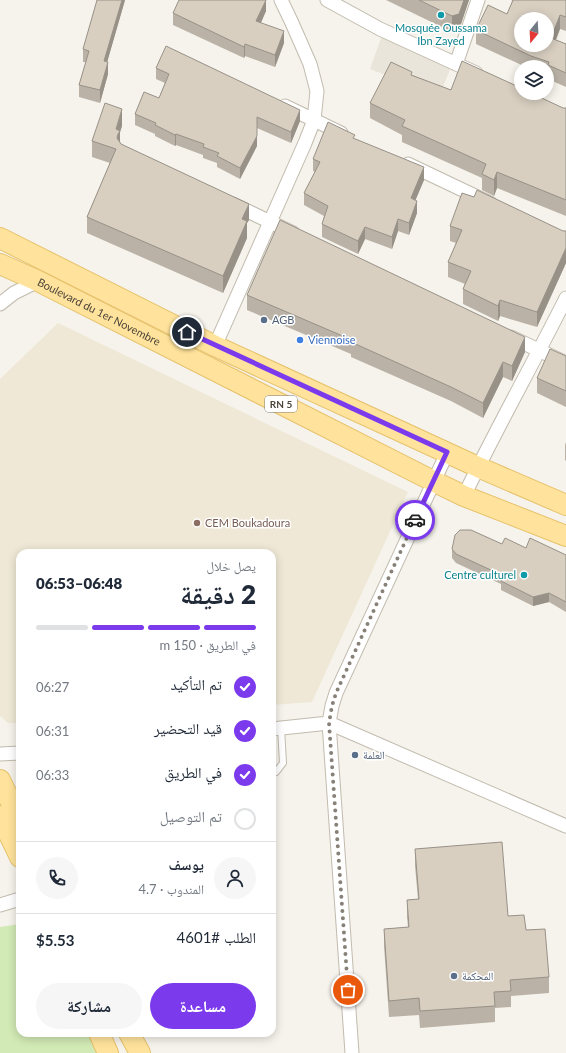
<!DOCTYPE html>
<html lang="ar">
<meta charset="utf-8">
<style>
:root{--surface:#fff;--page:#f6f6f7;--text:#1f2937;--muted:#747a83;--line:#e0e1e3;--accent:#7c3aed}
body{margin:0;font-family:Lato,"Noto Naskh Arabic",sans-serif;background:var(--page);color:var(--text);direction:rtl;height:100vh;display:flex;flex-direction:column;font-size:15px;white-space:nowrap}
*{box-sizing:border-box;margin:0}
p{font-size:13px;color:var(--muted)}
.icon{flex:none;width:22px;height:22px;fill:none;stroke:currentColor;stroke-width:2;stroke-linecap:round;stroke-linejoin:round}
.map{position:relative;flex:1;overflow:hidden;direction:ltr}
.drawer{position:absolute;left:16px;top:549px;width:260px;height:488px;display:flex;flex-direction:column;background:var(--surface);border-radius:12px;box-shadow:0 2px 10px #0003;direction:rtl}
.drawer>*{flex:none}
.needle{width:26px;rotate:198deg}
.buttons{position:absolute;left:514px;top:12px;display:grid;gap:8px}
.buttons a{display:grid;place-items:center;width:40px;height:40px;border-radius:50%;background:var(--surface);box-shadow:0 2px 10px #0003;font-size:20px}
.pin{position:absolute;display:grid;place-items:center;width:34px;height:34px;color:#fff;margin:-17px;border:2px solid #fff;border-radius:50%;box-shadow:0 1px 4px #0007}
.courier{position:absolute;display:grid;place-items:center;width:40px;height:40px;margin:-20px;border:3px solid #7c3aed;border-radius:50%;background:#fff;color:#222;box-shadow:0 1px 5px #0007}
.summary em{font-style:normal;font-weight:800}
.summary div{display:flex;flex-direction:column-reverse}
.summary{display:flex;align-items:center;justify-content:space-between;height:68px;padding:0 20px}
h1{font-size:26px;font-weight:800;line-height:30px}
.bar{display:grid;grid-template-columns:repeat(4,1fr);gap:6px 4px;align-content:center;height:48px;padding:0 20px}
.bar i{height:5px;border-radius:3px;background:var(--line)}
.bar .selected{background:var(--accent)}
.bar p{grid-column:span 4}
.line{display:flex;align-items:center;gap:10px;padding:0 20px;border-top:1px solid var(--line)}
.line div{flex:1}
.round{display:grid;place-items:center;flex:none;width:42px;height:42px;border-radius:21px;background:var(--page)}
ol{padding:0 20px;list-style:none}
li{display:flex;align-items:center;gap:12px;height:44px}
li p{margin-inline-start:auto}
li .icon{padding:4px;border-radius:50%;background:var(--accent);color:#fff;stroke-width:4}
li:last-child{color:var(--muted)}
li i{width:22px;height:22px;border:2px solid var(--line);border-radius:50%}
.primary-button{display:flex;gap:8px;margin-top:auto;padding:8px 20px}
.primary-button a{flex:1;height:46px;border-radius:24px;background:var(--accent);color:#fff;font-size:16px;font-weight:800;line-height:46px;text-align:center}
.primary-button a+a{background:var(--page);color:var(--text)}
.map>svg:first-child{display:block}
</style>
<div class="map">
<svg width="566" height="1053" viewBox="0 0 566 1053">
<rect width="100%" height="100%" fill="#f6f3ec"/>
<path fill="#eae5da" d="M385,27L454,60L439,96L370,69Z"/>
<path fill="#efe8d6" d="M58,323L408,492L312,702L272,705V553H20V723H8L0,716V379Z"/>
<path fill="#d2eab5" d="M20,924V1033H94L103,1053H0V927Z"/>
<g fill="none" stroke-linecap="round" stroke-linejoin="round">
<defs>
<path id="lane" d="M272,773L276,772L283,763L281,728"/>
<path id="street" d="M327,0L380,29L476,73
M456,64L478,0
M285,106L341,133
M408,164L490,203
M233,204L293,233
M0,304L14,293L38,281
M511,337L566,363
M215,346L305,143L314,120L317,91L310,64L292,23L281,0
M464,496C496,429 533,364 566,298
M272,729L329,723L332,706L336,693L447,453
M0,754L20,753
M0,905L20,899
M352,1053L329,723L566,826"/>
<g id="primary">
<path d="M0,238L215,346L478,467L566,505"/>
<path id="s1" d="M0,264L38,281L433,481L464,496L566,536"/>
<path d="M0,780L20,821"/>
<path d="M0,816L20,857"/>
<path d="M99,1033L108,1053"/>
<path d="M129,1033L140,1053"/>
</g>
</defs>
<use href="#lane" stroke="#c2bbae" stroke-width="8"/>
<use href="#street" stroke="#c2bbae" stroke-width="15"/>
<use href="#primary" stroke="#e6c16a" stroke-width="22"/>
<use href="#lane" stroke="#fff" stroke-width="6"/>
<use href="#street" stroke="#fff" stroke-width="13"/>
<use href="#primary" stroke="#ffe39c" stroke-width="20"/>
</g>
<path fill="#bab2a6" d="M125,0L107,62L108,74L100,103L79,97V85L86,62H83V49Z
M266,0V11L261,23L284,43L275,67L245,56L244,58L173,25V13Z
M386,0H469L459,30L452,32Z
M511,0H566V31L560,29L556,40L566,44V87L548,79L547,67H526L476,44V30L507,14L513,1Z
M156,68L300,121L291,143L257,128V146L240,179L217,167V163L203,158V155L176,145L175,146L155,136V134L135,125V114L159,98L165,83L156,79Z
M412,75L451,90L563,108H566V216L497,188L494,196L482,190V178L402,142V135L370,118V103Z
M122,126L120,132V142L121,144L249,220L247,223V238L223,293L87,233V217L110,163L92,157V141Z
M355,139L424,180L415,200L417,213L409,235L398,231L392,249L365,239L358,254L322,237V224L324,216L304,205V193L315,172L313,171V159Z
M450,226L566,231V263L537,327L500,316L498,321L463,304V289L465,284L448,277V262L456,243L450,241Z
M247,295L525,352L512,381L503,377L483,418L451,401L351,357V354L247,310Z
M566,356V407L537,393V378Z
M566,442V461L565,460V445Z
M502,544L526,548L566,555V612L549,602L533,606L501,590V584L456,563L452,558V549Z
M415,849L508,916L526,930L549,977V993L511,996V1007L495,1008V1022L420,1028L419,1015L389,1017L384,946V929L408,927L407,917V900L418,899L415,866Z"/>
<path fill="#979187" d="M122,0H125L104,73V61Z
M266,0V11L256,33V21Z
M464,0H469L459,30L452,32V16Z
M560,15V29L551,51V38Z
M284,31V43L275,67V55Z
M245,44V56L244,58V47Z
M108,62V74L100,103V90Z
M122,109V126L120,132V147L117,154L116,129Z
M300,110V121L291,143V132Z
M176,134V145L175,146V135Z
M257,136V146L240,179V168Z
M424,167V180L411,211V198Z
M497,172V188L494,196V180Z
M417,201V213L409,235V223Z
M249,204V220L247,223V238L223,293V276L242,219Z
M398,219V231L392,249V237Z
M365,227V239L358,254V241Z
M566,248V263L537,327V312Z
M500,300V316L498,321V306Z
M525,337V352L512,381V366Z
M503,362V377L483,418V403Z
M549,593V602L533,606V597Z"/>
<path fill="#d8cfc1" stroke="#979187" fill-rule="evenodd" d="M97,0H122L104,61L108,62L100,90L79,85L89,51L83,49Z
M179,0H266L256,21L284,31L275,55L245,44L244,47L173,13Z
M419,0H464L459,14L452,16Z
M513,0H566V17L560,15L551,38L566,44V73L548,65L549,62L531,56L476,30L488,5L507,14ZM521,19H547V45H521Z
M166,46L300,110L291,132L257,117V136L240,168L217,156L219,153L203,147L204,144L176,134L175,135L155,125L156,123L135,114L144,92L159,98L169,74L156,68Z
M462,61L521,88V93H531L563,108H566V200L497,172L494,180L482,174L486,164L402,126L405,120L370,103L391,62L412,72L411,75L451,90Z
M105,103L122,109L116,129L120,131L118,134L117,138L121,144L249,204L242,219L247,221L223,276L87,217L116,149L92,141Z
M328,122L355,135L353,138L424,167L411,198L417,201L409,223L398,219L392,237L365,227L358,241L322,224L328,206L304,193L320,162L313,159Z
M477,190L563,231H566V248L537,312L500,300L498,306L463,289L471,271L448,262L462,230L450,226L462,193L474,197Z
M280,220L525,337L512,366L503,362L483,403L451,387L351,342L352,340L247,295Z
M550,349L566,356V391L537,378Z
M460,530H471L502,544L505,538L526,548L530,538L566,555V602L549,593L533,597L501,581L504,576L456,554L452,549L455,535Z
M502,842L508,916L524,915L526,930L545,929L549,977L510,980L511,991L494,992L495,1006L420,1011L419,998L389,1001L384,929L409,927L407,900L419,899L415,849Z"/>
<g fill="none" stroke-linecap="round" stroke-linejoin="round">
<path stroke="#878178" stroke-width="4" stroke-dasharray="0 7.2" d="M348,990L329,723L332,706L336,693L415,520"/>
<path stroke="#7c3aed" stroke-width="5" d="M187,332L447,452L415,520"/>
</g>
<g fill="#0f9aa8" stroke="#fff" stroke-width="1.5">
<circle cx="441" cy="15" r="4"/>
<circle cx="524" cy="575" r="4"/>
</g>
<g fill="#5c6f8a" stroke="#fff" stroke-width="1.5">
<circle cx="264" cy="320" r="4"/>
<circle cx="355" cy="755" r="4"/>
<circle cx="454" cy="976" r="4"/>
</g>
<circle fill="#3f7fe0" stroke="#fff" stroke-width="1.5" cx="300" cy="340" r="4"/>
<circle fill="#8d6e63" stroke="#fff" stroke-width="1.5" cx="197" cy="523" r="4"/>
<g text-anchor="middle" stroke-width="3" stroke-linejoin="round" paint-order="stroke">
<rect fill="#fff" stroke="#817c74" stroke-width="1" x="265" y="396" width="32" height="16" rx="3"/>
<g font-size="10" font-weight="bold" fill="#4b4439">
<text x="281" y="408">RN 5</text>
</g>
<g font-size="11" fill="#0d838f" stroke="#fff">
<text x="441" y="32">Mosquée Oussama<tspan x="441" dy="13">Ibn Zayed</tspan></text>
<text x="516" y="579" text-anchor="end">Centre culturel</text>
</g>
<g font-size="11" fill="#4b4439" stroke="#fff">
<text dy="4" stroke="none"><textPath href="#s1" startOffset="110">Boulevard du 1er Novembre</textPath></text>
</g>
<g font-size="11" fill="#4e5e75" stroke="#fff" text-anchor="start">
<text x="272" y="324">AGB</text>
<text x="363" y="759">العلمة</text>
<text x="462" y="980">المحكمة</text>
</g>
<g font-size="11" fill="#366cbe" stroke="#fff" text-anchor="start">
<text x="308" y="344">Viennoise</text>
</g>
<g font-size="11" fill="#785e54" stroke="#fff" text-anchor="start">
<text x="205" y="527">CEM Boukadoura</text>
</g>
</g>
</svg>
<div class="buttons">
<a><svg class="needle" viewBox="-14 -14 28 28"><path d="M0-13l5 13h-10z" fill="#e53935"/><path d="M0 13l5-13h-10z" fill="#747a83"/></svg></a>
<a><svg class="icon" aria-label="layers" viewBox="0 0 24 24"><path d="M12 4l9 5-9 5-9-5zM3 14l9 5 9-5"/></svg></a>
</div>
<div class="pin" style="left:348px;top:990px;background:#ea580c"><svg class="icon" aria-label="bag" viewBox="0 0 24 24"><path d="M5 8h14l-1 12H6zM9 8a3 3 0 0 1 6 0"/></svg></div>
<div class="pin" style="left:187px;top:332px;background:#1f2937"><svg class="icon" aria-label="home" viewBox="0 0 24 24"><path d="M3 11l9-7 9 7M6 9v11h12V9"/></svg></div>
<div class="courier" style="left:415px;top:520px"><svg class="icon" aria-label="car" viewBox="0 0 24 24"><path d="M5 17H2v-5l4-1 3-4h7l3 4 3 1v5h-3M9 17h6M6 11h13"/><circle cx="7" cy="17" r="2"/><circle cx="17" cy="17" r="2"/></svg></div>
<section class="drawer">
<div class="summary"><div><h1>2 دقيقة</h1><p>يصل خلال</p></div><em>06:48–06:53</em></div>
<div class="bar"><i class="selected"></i><i class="selected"></i><i class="selected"></i><i></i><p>في الطريق · 150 m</p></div>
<ol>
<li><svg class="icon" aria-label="check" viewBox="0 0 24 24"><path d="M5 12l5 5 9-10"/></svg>تم التأكيد<p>06:27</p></li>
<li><svg class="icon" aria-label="check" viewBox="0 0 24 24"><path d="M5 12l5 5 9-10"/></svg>قيد التحضير<p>06:31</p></li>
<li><svg class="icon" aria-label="check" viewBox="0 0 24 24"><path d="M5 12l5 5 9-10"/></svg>في الطريق<p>06:33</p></li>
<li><i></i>تم التوصيل</li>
</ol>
<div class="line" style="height:72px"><a class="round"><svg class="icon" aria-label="person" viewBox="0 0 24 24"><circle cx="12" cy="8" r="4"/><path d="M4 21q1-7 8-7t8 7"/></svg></a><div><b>يوسف</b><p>المندوب · 4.7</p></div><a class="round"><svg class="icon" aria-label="phone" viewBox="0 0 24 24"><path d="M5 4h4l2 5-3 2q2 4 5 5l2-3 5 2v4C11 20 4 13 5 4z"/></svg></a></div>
<div class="line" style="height:52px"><div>الطلب #4601</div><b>$5.53</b></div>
<div class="primary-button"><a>مساعدة</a><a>مشاركة</a></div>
</section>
</div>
